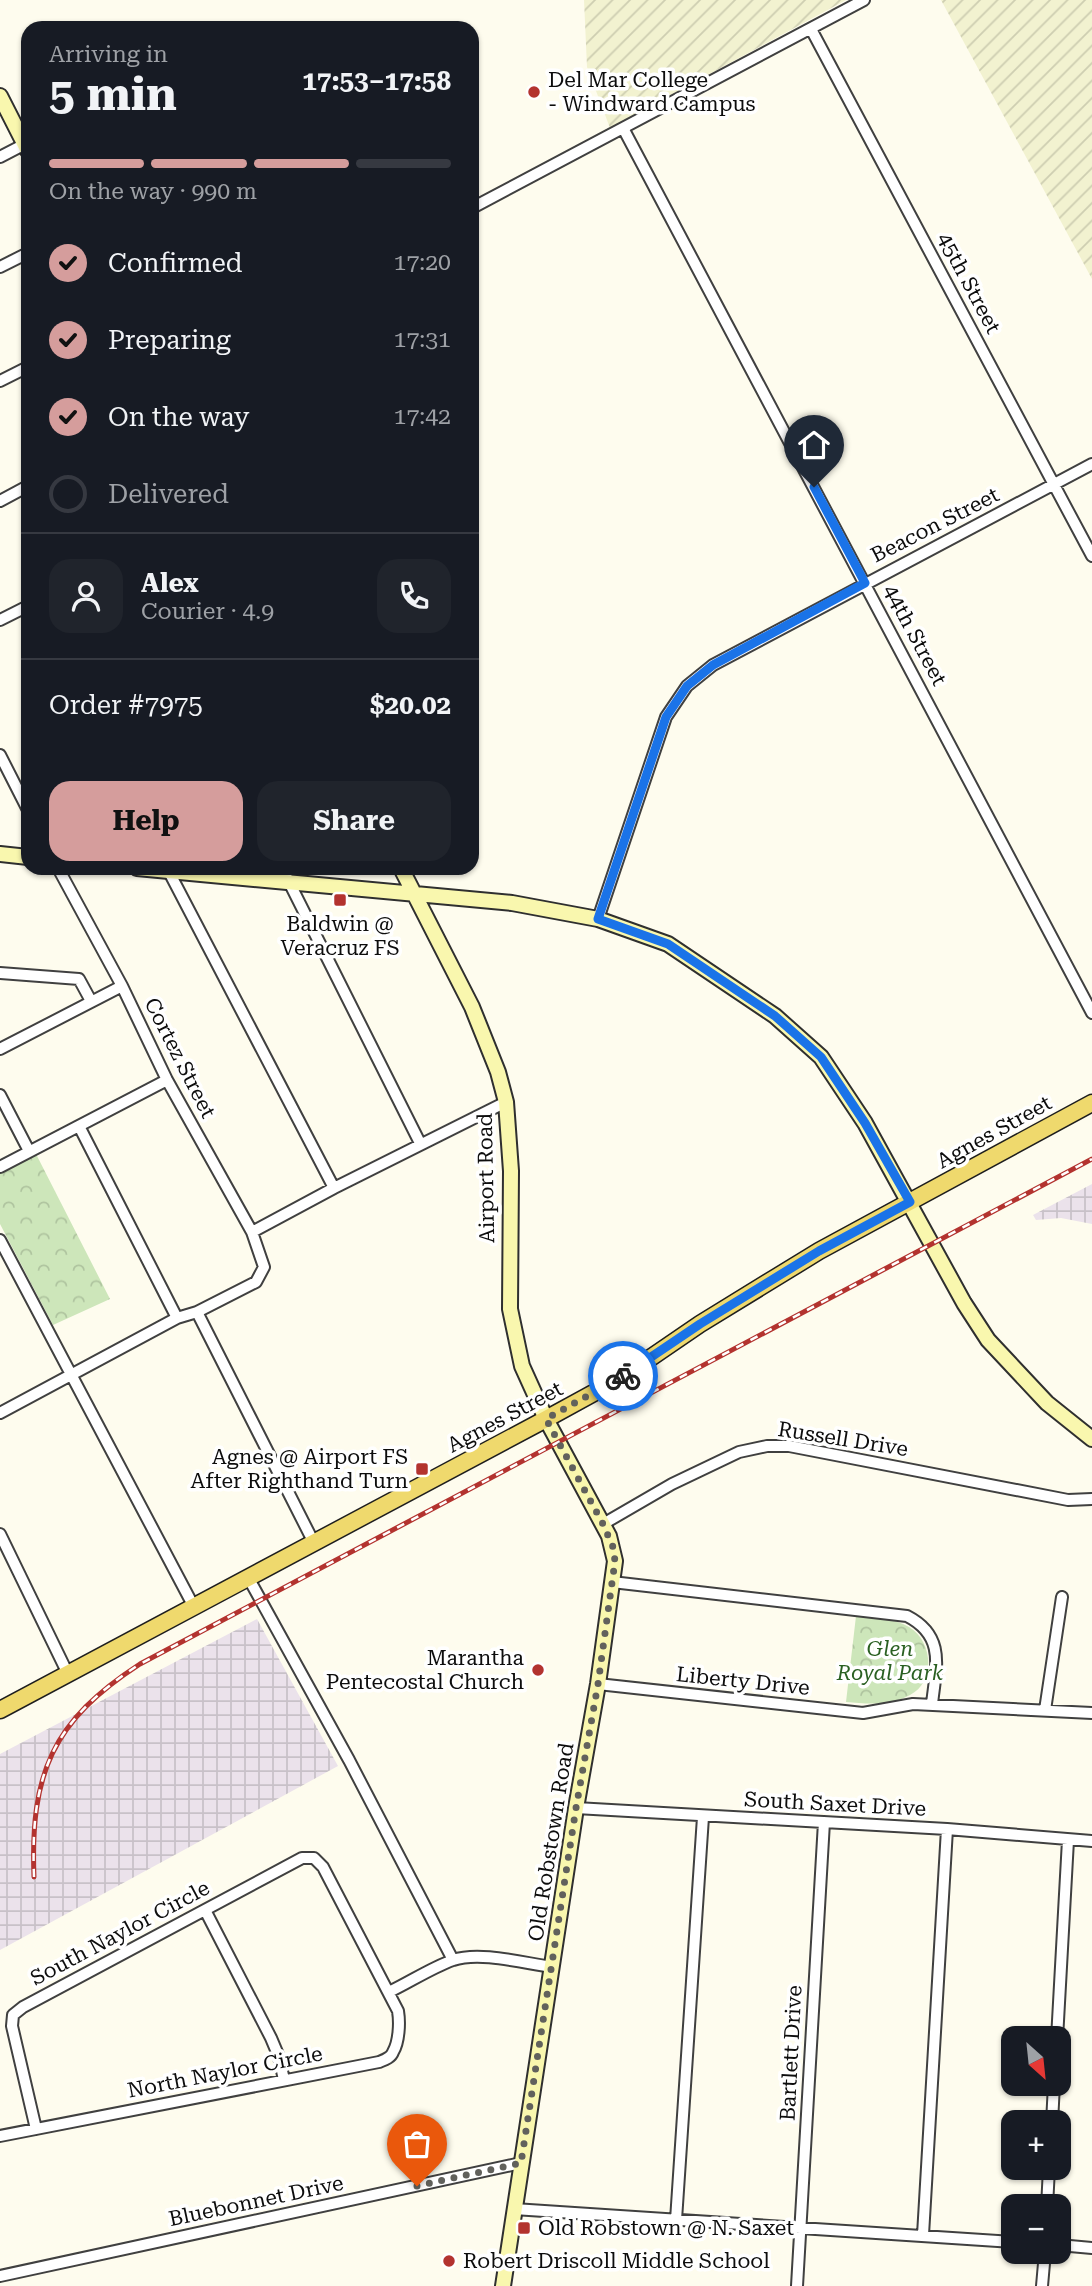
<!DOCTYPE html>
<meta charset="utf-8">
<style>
:root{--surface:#171b24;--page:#20242c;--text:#f1f3f6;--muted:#9ea1a6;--line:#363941;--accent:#d59d9c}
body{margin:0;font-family:"Roboto Serif",serif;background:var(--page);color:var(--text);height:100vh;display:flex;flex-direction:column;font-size:26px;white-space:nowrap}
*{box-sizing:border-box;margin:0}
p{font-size:23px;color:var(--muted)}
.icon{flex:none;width:38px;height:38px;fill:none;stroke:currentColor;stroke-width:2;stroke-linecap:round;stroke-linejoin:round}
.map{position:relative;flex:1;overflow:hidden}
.details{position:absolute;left:21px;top:21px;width:458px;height:854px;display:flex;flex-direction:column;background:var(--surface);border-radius:21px;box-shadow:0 2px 5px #0004}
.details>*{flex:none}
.needle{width:46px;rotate:153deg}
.controls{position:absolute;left:1001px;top:2026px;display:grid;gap:14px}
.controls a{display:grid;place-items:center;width:70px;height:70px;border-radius:14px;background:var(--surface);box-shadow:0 2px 5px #0004;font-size:35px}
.pin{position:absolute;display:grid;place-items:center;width:60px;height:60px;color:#fff;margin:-72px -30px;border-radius:50% 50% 50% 0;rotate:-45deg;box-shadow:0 0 7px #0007}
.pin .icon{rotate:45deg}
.courier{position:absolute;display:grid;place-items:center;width:70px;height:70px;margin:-35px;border:5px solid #1a73e8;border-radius:50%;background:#fff;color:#222;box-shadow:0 2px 9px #0007}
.overview em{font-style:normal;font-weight:700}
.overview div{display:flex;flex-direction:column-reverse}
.overview{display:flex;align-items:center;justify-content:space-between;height:119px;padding:0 28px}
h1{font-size:46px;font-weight:700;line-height:52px}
.bar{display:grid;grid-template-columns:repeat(4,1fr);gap:10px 7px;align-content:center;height:84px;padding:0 28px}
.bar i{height:9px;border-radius:5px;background:var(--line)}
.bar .active{background:var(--accent)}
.bar p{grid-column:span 4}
.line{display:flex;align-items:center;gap:18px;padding:0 28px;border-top:2px solid var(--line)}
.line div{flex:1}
.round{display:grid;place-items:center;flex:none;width:74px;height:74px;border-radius:21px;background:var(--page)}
ol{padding:0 28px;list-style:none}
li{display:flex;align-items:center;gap:21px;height:77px}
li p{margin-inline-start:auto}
li .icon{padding:7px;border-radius:50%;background:var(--accent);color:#111;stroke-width:4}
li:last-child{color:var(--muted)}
li i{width:38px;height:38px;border:4px solid var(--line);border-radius:50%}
.button{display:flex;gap:14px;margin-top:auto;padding:14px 28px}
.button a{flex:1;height:80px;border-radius:21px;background:var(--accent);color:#111;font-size:28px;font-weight:700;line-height:80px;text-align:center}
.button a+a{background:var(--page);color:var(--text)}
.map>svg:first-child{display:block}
</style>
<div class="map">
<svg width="1092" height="2286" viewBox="0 0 1092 2286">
<defs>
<pattern id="industrial-grid" width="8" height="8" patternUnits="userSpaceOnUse" patternTransform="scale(1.75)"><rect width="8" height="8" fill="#ebe2eb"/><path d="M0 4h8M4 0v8" fill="none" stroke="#c8c1c8"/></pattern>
<pattern id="farmland-furrows" width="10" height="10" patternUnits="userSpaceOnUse" patternTransform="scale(1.75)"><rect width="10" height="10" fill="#f2f2d0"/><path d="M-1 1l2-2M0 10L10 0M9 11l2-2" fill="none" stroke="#ceceb1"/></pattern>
<pattern id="park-crowns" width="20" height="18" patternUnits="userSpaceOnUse" patternTransform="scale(1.75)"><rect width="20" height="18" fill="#cde6ba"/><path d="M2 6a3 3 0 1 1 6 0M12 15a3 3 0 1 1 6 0" fill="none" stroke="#afc49f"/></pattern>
</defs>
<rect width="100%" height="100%" fill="#fefcee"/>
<path fill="url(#industrial-grid)" d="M1092,1184V1224L1061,1218L1036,1220L1033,1215Z
M257,1619L338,1766L0,1950V1754Z"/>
<path fill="url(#farmland-furrows)" d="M584,0H846L610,128L587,67Z
M941,0H1092V279Z"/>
<path fill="url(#park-crowns)" d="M36,1154L110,1299L53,1325L0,1224V1171Z
M856,1616C873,1618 894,1618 909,1627C933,1641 936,1682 910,1695C890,1706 868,1704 846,1702Z"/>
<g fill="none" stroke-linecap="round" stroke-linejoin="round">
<defs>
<path id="street" d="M811,29L1092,556
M623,128L1092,1013
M0,157L25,144
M472,208L864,0
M0,267L28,253
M0,381L28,367
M0,501L28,486
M0,620L28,606
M0,755L28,810
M167,868L334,1188
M282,868L420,1143
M598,919L666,717L687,686L713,665L730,656L1092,464
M0,973L79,979L91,1001
M0,1049L122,986
M0,1095L29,1151
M79,1126L177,1318
M0,1167L167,1080
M252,1232L334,1188L506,1102
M0,1240L194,1607
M197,1312L314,1543
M0,1413L177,1318L197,1312L256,1282L264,1267L252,1232L167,1080L122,986L58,868
M603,1524L672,1484L739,1452L767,1446H789L1068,1500L1092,1499
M0,1534L68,1674
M249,1579L349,1760L453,1960
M612,1582L907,1616C946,1636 936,1667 932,1704
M598,1684L863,1713L913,1704L1092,1713
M1045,1710L1062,1597
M576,1808L947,1829L1092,1841
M205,1910L271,2038L279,2057L284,2080
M389,1992C410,1982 431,1968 453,1960C480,1951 523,1963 552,1967
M1057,2039L1068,1840
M1052,2123L1054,2084
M0,2136L379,2062C384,2060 391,2058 393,2052C399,2042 400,2023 398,2011L323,1867L314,1858H302L23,2007L13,2015L12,2026L36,2129
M1047,2207L1049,2168
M514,2209L1013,2242
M676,2220L703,1817
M923,2235L947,1829
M1059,2245L1092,2248
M0,2276L521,2163
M797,2286L824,1822
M1042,2286L1045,2252"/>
<path id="secondary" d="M0,96L28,151
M0,854L28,857
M137,868L512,903L598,919L668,944L775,1016L821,1057L865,1123L964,1303L988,1340L1047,1403L1092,1439
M401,868L472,1007L498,1072L506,1102L511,1171L510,1309L522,1366L546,1419L609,1536L615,1561L598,1684L576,1808L503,2286"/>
<path id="primary" d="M0,1710L546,1419L621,1378L700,1324L819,1251L1092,1103"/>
</defs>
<use href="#street" stroke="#404040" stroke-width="14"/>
<use href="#secondary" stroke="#2f2f2f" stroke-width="18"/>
<use href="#primary" stroke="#1e1e1e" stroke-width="19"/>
<use href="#street" stroke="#fff" stroke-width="10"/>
<use href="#secondary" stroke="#f9f7ae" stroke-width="14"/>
<use href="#primary" stroke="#efd96d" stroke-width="16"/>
<defs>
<path id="rail" d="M34,1877C30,1774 52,1721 140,1664L1092,1159"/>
</defs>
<use href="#rail" stroke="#b3332f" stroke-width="5"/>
<use href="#rail" stroke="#fff" stroke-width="2.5" stroke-dasharray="8" stroke-linecap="butt"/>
</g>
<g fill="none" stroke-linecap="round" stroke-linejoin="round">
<path stroke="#61615c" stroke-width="7" stroke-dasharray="0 12.6" d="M417,2186L521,2163L576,1808L598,1684L615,1561L613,1547L603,1524L546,1419L623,1376"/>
<path stroke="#1a73e8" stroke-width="9" d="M623,1376L700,1324L819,1251L910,1202L865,1123L821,1057L775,1016L668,944L598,919L666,717L687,686L713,665L865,583L814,487"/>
</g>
<g fill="#b3332f" stroke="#fff" stroke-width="2.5">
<circle cx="534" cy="92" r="7"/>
<rect x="333" y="893" width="14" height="14" rx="3.5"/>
<rect x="415" y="1462" width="14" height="14" rx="3.5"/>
<circle cx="538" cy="1670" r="7"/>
<rect x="517" y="2221" width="14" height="14" rx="3.5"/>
<circle cx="449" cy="2261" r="7"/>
</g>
<g text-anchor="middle" stroke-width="7" stroke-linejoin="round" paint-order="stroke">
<g font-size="21" fill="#0d0d0d" stroke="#fff" text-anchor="start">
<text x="548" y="87">Del Mar College<tspan x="548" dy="24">- Windward Campus</tspan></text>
<text x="340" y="931" text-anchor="middle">Baldwin @<tspan x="340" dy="24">Veracruz FS</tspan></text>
<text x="408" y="1464" text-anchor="end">Agnes @ Airport FS<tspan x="408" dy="24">After Righthand Turn</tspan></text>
<text x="524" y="1665" text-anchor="end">Marantha<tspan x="524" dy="24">Pentecostal Church</tspan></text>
<text x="538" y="2235">Old Robstown @ N. Saxet</text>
<text x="463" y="2268">Robert Driscoll Middle School</text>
</g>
<g font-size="21" fill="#0d0d0d" stroke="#fff">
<text transform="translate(969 283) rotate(62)" y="7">45th Street</text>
<text transform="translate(935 525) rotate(-27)" y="7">Beacon Street</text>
<text transform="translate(915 635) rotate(62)" y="7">44th Street</text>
<text transform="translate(180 1058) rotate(63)" y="7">Cortez Street</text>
<text transform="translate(994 1132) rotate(-29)" y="7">Agnes Street</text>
<text transform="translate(486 1178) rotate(-91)" y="7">Airport Road</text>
<text transform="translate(505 1417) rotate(-28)" y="7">Agnes Street</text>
<text transform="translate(843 1439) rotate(9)" y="7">Russell Drive</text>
<text transform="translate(743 1681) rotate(6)" y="7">Liberty Drive</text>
<text transform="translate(835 1804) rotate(3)" y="7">South Saxet Drive</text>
<text transform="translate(551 1842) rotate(-81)" y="7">Old Robstown Road</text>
<text transform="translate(120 1933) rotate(-28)" y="7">South Naylor Circle</text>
<text transform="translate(791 2053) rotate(-87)" y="7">Bartlett Drive</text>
<text transform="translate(225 2072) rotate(-11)" y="7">North Naylor Circle</text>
<text transform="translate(256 2201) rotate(-12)" y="7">Bluebonnet Drive</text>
</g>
<g font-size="21" font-style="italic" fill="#2a6022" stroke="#fff">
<text x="890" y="1656">Glen<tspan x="890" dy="24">Royal Park</tspan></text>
</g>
</g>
</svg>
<div class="controls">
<a><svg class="needle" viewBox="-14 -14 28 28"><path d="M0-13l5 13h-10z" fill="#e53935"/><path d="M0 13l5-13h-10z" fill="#9ea1a6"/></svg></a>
<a>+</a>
<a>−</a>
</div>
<div class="pin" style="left:417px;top:2186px;background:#ea580c"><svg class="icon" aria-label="bag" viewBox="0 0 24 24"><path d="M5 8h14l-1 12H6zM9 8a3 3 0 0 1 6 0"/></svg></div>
<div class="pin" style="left:814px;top:487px;background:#1f2937"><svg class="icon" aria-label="home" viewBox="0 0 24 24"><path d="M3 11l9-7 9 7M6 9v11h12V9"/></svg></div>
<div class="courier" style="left:623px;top:1376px"><svg class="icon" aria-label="bike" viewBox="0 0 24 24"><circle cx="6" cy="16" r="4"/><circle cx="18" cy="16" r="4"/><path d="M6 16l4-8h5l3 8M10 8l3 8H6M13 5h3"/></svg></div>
<section class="details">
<div class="overview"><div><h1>5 min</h1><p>Arriving in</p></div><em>17:53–17:58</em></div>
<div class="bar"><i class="active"></i><i class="active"></i><i class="active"></i><i></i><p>On the way · 990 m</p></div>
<ol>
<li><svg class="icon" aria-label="check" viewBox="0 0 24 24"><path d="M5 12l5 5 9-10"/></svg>Confirmed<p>17:20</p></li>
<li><svg class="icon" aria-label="check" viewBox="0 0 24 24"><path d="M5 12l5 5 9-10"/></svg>Preparing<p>17:31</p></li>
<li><svg class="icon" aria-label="check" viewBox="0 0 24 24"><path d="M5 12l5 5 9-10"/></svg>On the way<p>17:42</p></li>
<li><i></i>Delivered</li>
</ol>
<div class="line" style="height:126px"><a class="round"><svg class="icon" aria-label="person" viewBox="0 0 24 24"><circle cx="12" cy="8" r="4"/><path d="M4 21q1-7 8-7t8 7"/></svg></a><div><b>Alex</b><p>Courier · 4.9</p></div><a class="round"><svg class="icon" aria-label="phone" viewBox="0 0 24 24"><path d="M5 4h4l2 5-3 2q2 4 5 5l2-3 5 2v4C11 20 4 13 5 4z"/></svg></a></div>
<div class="line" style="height:91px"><div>Order #7975</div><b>$20.02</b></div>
<div class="button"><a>Help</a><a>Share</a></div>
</section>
</div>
